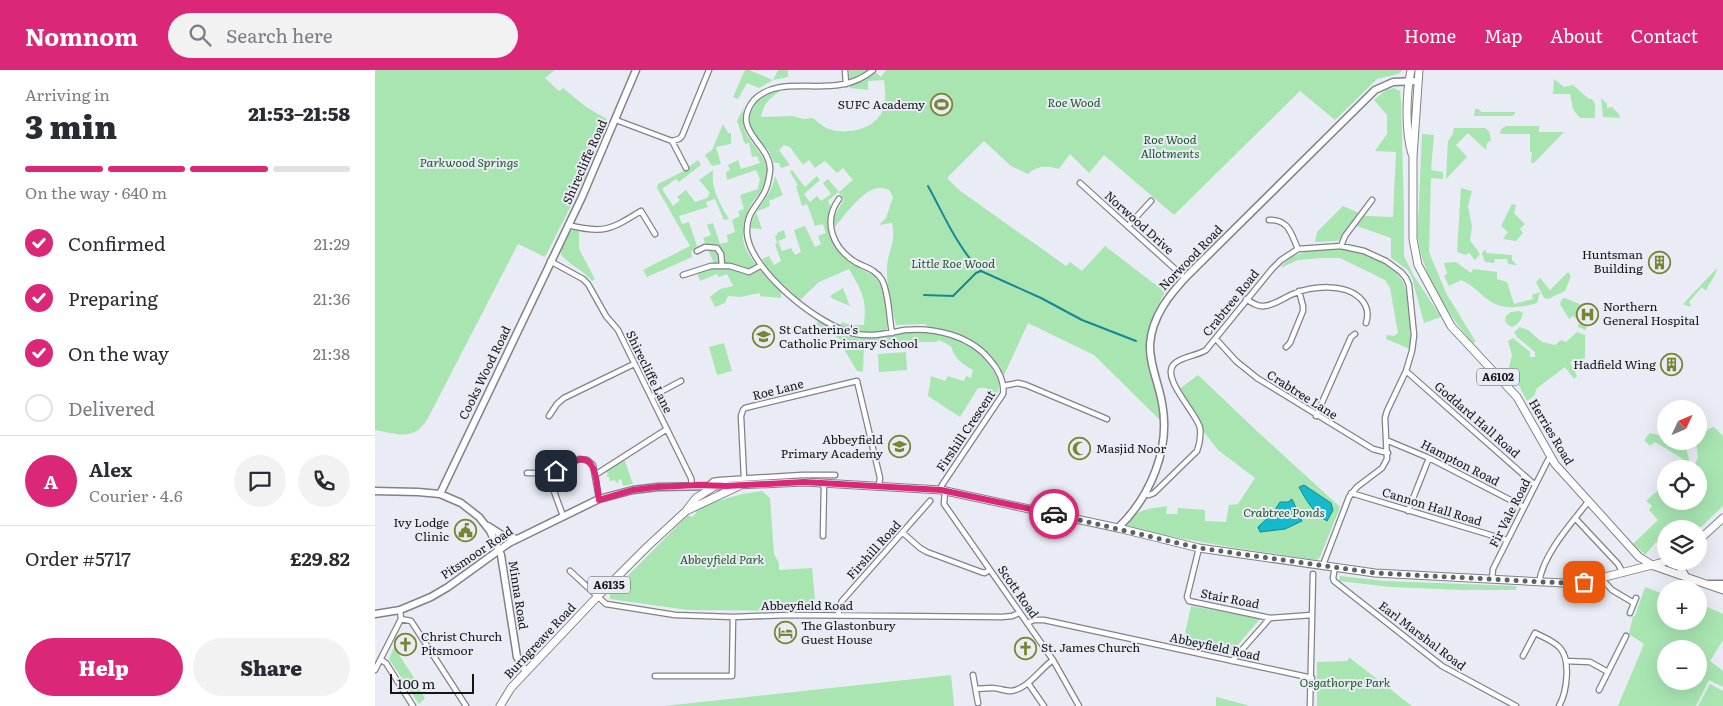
<!DOCTYPE html>
<meta charset="utf-8">
<style>
:root{--surface:#fff;--page:#f2f2f3;--text:#2b2b33;--muted:#7c7c81;--line:#e1e1e2;--accent:#db2777}
body{margin:0;font-family:Literata,serif;background:var(--page);color:var(--text);height:100vh;display:flex;flex-direction:column;font-size:19px;white-space:nowrap}
*{box-sizing:border-box;margin:0}
p{font-size:16px;color:var(--muted)}
.icon{flex:none;width:28px;height:28px;fill:none;stroke:currentColor;stroke-width:2;stroke-linecap:round;stroke-linejoin:round}
.map{position:relative;flex:1;overflow:hidden}
.drawer{display:flex;flex-direction:column;background:var(--surface);width:375px}
.drawer>*{flex:none}
.needle{width:32px;rotate:46deg}
.fabs{position:absolute;left:1282px;top:330px;display:grid;gap:10px}
.fabs a{display:grid;place-items:center;width:50px;height:50px;border-radius:50%;background:var(--surface);box-shadow:0 5px 20px #0002;font-size:25px}
.scale{position:absolute;left:15px;bottom:12px;width:84px;box-sizing:border-box;padding-left:5px;border:2px solid #131416;border-top:0;font-size:14px;line-height:18px;white-space:nowrap;color:#131416;-webkit-text-stroke:4px #e9ecf4;paint-order:stroke}
.pin{position:absolute;display:grid;place-items:center;width:42px;height:42px;color:#fff;margin:-21px;border-radius:10px;box-shadow:0 2px 8px #0006}
.courier{position:absolute;display:grid;place-items:center;width:50px;height:50px;margin:-25px;border:4px solid #db2777;border-radius:50%;background:#fff;color:#222;box-shadow:0 1px 6px #0007}
.overview em{font-style:normal;font-weight:800}
.overview div{display:flex;flex-direction:column-reverse}
.overview{display:flex;align-items:center;justify-content:space-between;height:85px;padding:0 25px}
h1{font-size:32px;font-weight:800;line-height:38px}
.bar{display:grid;grid-template-columns:repeat(4,1fr);gap:8px 5px;align-content:center;height:60px;padding:0 25px}
.bar i{height:6px;border-radius:4px;background:var(--line)}
.bar .selected{background:var(--accent)}
.bar p{grid-column:span 4}
.line{display:flex;align-items:center;gap:12px;padding:0 25px;border-top:1px solid var(--line)}
.line div{flex:1}
.round{display:grid;place-items:center;flex:none;width:52px;height:52px;border-radius:26px;background:var(--page)}
ol{padding:0 25px;list-style:none}
li{display:flex;align-items:center;gap:15px;height:55px}
li p{margin-inline-start:auto}
li .icon{padding:5px;border-radius:50%;background:var(--accent);color:#fff;stroke-width:4}
li:last-child{color:var(--muted)}
li i{width:28px;height:28px;border:2px solid var(--line);border-radius:50%}
.cta{display:flex;gap:10px;margin-top:auto;padding:10px 25px}
.cta a{flex:1;height:58px;border-radius:30px;background:var(--accent);color:#fff;font-size:20px;font-weight:800;line-height:58px;text-align:center}
.cta a+a{background:var(--page);color:var(--text)}
header{display:flex;align-items:center;gap:30px;box-sizing:border-box;height:70px;padding:0 25px;background:var(--accent);color:#fff}
header strong{font-size:24px}
nav{display:flex;gap:28px;margin-inline-start:auto;font-size:18px}
.search{width:350px;height:45px;background:var(--page);display:flex;align-items:center;gap:12px;box-sizing:border-box;padding:0 18px;border-radius:28px;color:var(--muted);font-size:19px}
main{display:flex;flex:1;min-height:0}
.map>svg:first-child{display:block}
</style>
<header>
<strong>Nomnom</strong>
<div class="search"><svg class="icon" aria-label="search" viewBox="0 0 24 24"><circle cx="10" cy="10" r="6"/><path d="M15 15l6 6"/></svg>Search here</div>
<nav><a>Home</a><a>Map</a><a>About</a><a>Contact</a></nav>
</header>
<main>
<section class="drawer">
<div class="overview"><div><h1>3 min</h1><p>Arriving in</p></div><em>21:53–21:58</em></div>
<div class="bar"><i class="selected"></i><i class="selected"></i><i class="selected"></i><i></i><p>On the way · 640 m</p></div>
<ol>
<li><svg class="icon" aria-label="check" viewBox="0 0 24 24"><path d="M5 12l5 5 9-10"/></svg>Confirmed<p>21:29</p></li>
<li><svg class="icon" aria-label="check" viewBox="0 0 24 24"><path d="M5 12l5 5 9-10"/></svg>Preparing<p>21:36</p></li>
<li><svg class="icon" aria-label="check" viewBox="0 0 24 24"><path d="M5 12l5 5 9-10"/></svg>On the way<p>21:38</p></li>
<li><i></i>Delivered</li>
</ol>
<div class="line" style="height:90px"><b class="round" style="background:var(--accent);color:#fff">A</b><div><b>Alex</b><p>Courier · 4.6</p></div><a class="round"><svg class="icon" aria-label="chat" viewBox="0 0 24 24"><path d="M4 5h16v11H9l-5 4z"/></svg></a><a class="round"><svg class="icon" aria-label="phone" viewBox="0 0 24 24"><path d="M5 4h4l2 5-3 2q2 4 5 5l2-3 5 2v4C11 20 4 13 5 4z"/></svg></a></div>
<div class="line" style="height:65px"><div>Order #5717</div><b>£29.82</b></div>
<div class="cta"><a>Help</a><a>Share</a></div>
</section>
<div class="map">
<svg width="1348" height="636" viewBox="0 0 1348 636">
<rect width="100%" height="100%" fill="#e9ecf4"/>
<path fill="#a8e5b1" fill-rule="evenodd" d="M0,0H180L170,8L184,21L188,18L211,37L232,49L220,83L211,84L212,104L170,187L143,174L53,348C39,372 23,364 0,360Z
M370,0H374L398,10L403,0H413V7L398,10L384,18L372,13L363,29L358,27Z
M474,0H498L506,7L511,0H1028L1023,4L1002,9L960,50L925,21L799,145L729,85L714,103L695,84L684,99C671,96 664,95 653,104L636,96L609,71L572,108L584,120L691,196L695,192L707,201L730,176L790,222L779,243L773,262L771,285L781,324L786,351L719,285L653,253L629,305C610,270 589,264 551,256L552,254L521,255C517,236 511,215 512,196C514,178 521,173 517,153L504,155L511,148L518,127L514,120C512,119 509,118 506,118C490,116 469,146 460,157L458,149L469,129L463,122L453,131L456,137C447,160 461,183 481,196C488,201 497,203 503,211C511,223 512,245 512,259C500,268 477,261 465,255L467,252L476,255H489C492,228 487,222 474,199L444,212L425,230L394,202L387,189L394,186L399,195L406,191L400,174L402,173L400,166L402,165V163L409,160L411,168L403,171L407,181L416,178L420,185L426,182L419,160L430,156L440,177L446,174L443,166L451,163L448,154L440,156L432,134L427,136L421,116L423,115L415,102L417,100L430,117L442,106L445,110L429,124L435,132L442,126L446,131L456,124L448,113L453,109L464,122L478,110L468,98L462,103L450,91L440,98L434,90L428,95L415,77L409,75L404,80L415,95L406,98L404,93H399L394,81L382,68L375,55V44L382,31L390,23L408,19C397,27 389,31 386,47L417,46L429,49L438,48C443,52 448,57 454,59C471,65 498,60 507,42C512,32 510,20 509,10L493,11V20L475,18Z
M1179,9L1189,17L1198,15L1214,29H1217L1220,34V48H1205L1198,39L1195,24H1178Z
M1019,18L1025,21L1026,30L1029,143V186L1039,206L1066,247L1049,253L1037,208L1033,200L1016,188V168L982,156L962,171L940,172L942,162L968,136L991,146L1018,147L1021,82L1000,81L1012,64V45L999,30L1011,20Z
M1226,29H1227L1232,34V38L1237,37L1244,44L1245,48L1228,47Z
M369,37C362,69 385,72 392,99C395,112 384,123 377,133C373,139 371,146 370,154C369,159 368,165 368,169C370,187 394,210 406,222V228L385,226V223L365,227L353,226L350,233L340,237L335,227L345,219L358,216L352,204L344,207L342,204L325,211L322,203L341,198L328,168L336,165L332,155L338,153L345,174L353,172L352,165L360,162L357,150L365,146L363,141L369,139L365,125L383,119L385,109L381,100L352,110L351,102L355,100L353,95L363,90L366,99L385,93L382,86L377,87L374,73L370,74L362,51Z
M1100,39H1103L1107,42H1140L1139,45L1137,46H1099Z
M348,54L353,63H356V74L341,77L346,94L337,96L330,85L337,80Z
M1131,56H1164V62H1189L1159,93H1156L1157,82H1155V64H1125L1126,59Z
M1079,58H1110L1114,61L1116,70L1112,73L1111,80L1093,63L1081,75L1092,87L1071,109L1073,71L1078,64Z
M1047,64L1059,65L1056,100L1068,102V109L1056,108L1054,182L1071,223L1101,272L1098,273C1074,247 1047,204 1043,168C1042,157 1044,145 1044,134C1045,110 1046,87 1047,64Z
M323,90L326,95L304,112L301,109L287,119L298,136L305,130L302,127L311,120L320,132L332,128L335,123L324,110L338,100C336,120 344,132 354,149L349,150L340,129L331,132L333,137L304,146L307,154L314,152L322,176L316,182L317,187L272,207L268,200L315,176L282,118L283,114L307,102Z
M400,106L408,125L394,131L395,136L381,142L387,159L375,158C380,136 396,129 400,106Z
M1086,118L1097,121L1093,136L1097,156L1095,170L1105,184L1100,190L1094,183L1091,185L1082,182Z
M1137,134L1141,135L1139,143L1150,154L1145,159L1148,163L1141,171L1128,169L1133,162L1126,156Z
M199,159L204,161V179L220,209L217,211C208,200 195,195 186,185C186,177 191,163 199,159Z
M966,178C988,183 1022,192 1030,217C1032,224 1032,233 1033,240C1035,254 1037,266 1035,279L1011,269L1012,265L1019,266L1023,263L1015,218L1010,210L965,188H946L923,190L905,198C920,178 943,180 966,178Z
M1111,179V183L1137,185V190L1142,195L1133,194L1132,189H1120L1119,193L1110,192L1107,183Z
M1081,192L1096,203L1098,199L1122,202V209L1132,212L1139,234L1158,229L1157,225L1165,222L1162,233C1149,237 1131,240 1118,233C1106,226 1099,215 1086,210L1074,216L1069,206L1072,204L1069,193Z
M1342,198C1341,207 1334,212 1331,221L1327,217L1314,232L1316,235L1315,237L1308,234Z
M1193,202L1196,206L1190,221L1173,229L1169,228L1161,212L1165,208L1175,220Z
M468,218L475,236L458,229L455,226Z
M1190,228C1200,233 1214,235 1217,246L1215,250H1212L1211,260L1203,257V255L1206,252L1198,246L1194,249L1185,234L1187,229Z
M1144,241L1148,243C1147,249 1143,255 1137,257L1133,255L1130,251L1131,246L1136,242Z
M443,251C455,258 467,266 481,268C500,270 517,262 535,262C566,262 602,271 618,300C620,304 624,309 624,314C624,318 623,322 622,325L611,318H603L585,347L553,326L556,306L570,311L573,306L589,311L591,306L596,308L598,300C588,295 579,288 576,276L564,270L561,272H532L489,277L488,302L482,301L467,276L468,271L441,254Z
M1145,257L1153,260L1167,272L1180,275L1186,270L1191,272L1202,262L1210,265V288L1195,292L1202,306L1199,309L1190,297L1162,318L1159,326L1152,331L1134,297L1137,285L1133,271L1138,268L1155,282V287H1160V282L1142,267L1139,262Z
M349,273L357,301L342,305L334,277Z
M531,282L532,300L504,302L503,284Z
M823,305L884,363L965,437L945,487L942,490L855,477L754,459L752,457C758,438 776,439 792,436L791,444H802L803,438L830,440V451L851,452L854,435L863,434L880,408L843,380L825,357L803,320Z
M1339,357L1348,366V436L1324,459H1291V481L1281,472L1270,485L1258,474L1283,450L1274,440L1277,436L1271,431L1291,413V431H1324V399H1318L1323,387L1321,371H1324V364H1329L1333,359Z
M1275,363L1291,367V371H1309L1314,389L1313,392L1307,396L1308,389L1280,372L1275,376L1269,370Z
M249,389L258,414L248,416L246,409L243,410L244,412L241,413L240,410L235,411L234,407L231,406L233,404L231,401Z
M387,421L395,428L399,484L404,493V500L437,498L441,541L313,540L235,529V524L313,445L317,447L321,443V440C342,430 363,424 387,421Z
M965,506L1009,511L1141,516V520H1088L1015,517L964,511Z
M1270,517L1291,525V551H1324V533L1348,544V570L1335,591L1348,601V617L1334,610L1321,636H1243L1269,574L1254,564L1258,546H1260ZM1291,579H1324V611H1291Z
M816,536L885,549L855,584L808,573Z
M19,577L43,614L42,616L50,628L44,634L14,589Z
M974,588H975L1037,636H942V592L972,591Z
M576,605L579,636H289Z
M1335,614L1348,621V636H1323Z
M841,627L872,635L873,636H841Z"/>
<path fill="#14baca" stroke="#148894" d="M929,415L956,433L958,440L952,451C939,444 931,430 924,417Z
M917,429L927,451L910,459L885,462L883,457L898,443L905,432H913Z"/>
<g fill="none" stroke-linecap="round" stroke-linejoin="round">
<path stroke="#148894" stroke-width="2" d="M553,116C568,143 583,179 606,201L666,228L707,250L761,271
M549,225L578,226L601,203L606,201"/>
<defs>
<path id="street" d="M470,0L471,14
M498,0C459,33 409,0 379,30C354,61 397,74 395,101C394,109 393,116 389,123C381,138 371,143 372,163C374,200 446,258 481,264C498,267 513,263 530,260C560,257 596,266 615,290C623,299 630,312 628,324L567,415L566,420
M241,50L297,71L311,98
M297,71L304,69L307,66L334,0
M705,113L810,208
M464,129C447,152 458,179 482,193C492,198 501,200 507,210C514,223 514,248 517,263
M894,150C914,149 916,164 923,179
M193,155C229,164 235,160 266,141L280,164
M753,156L776,131
M966,176L970,166L997,130
M322,181L330,177L342,178L346,184L347,195
M175,191L208,209L213,214L231,246L243,260L316,408L317,415
M308,205L336,196H355L374,202L385,196
M871,229C877,233 883,237 889,236C900,235 908,228 918,224C937,216 969,213 985,228C992,235 994,244 991,253
M841,269L861,291L882,308L998,379L1013,383
M911,277L915,273L928,241V236L924,221
M1031,301L1160,415
M628,316L643,313L651,315L732,349
M276,327L306,311
M174,346L182,334L189,328L259,294
M941,346L976,267L980,264
M1011,370L1054,388L1149,437
M152,403H172L190,397L204,389L212,390L218,395L224,429
M220,405L292,359
M369,408L366,346L368,340L370,338L482,311L505,408L504,416
M176,413L188,446
M333,416L338,411L345,410L427,405H460
M570,420L569,434L678,590L704,636
M976,423L1132,470
M770,424L774,425L779,423L822,381C825,373 826,366 825,358C822,343 785,308 799,294C807,286 822,286 831,280L897,199L906,190L923,179L966,176L989,181L1011,191L1026,202L1031,208L1034,215L1039,265L1037,281L1031,301L1012,341L1010,348L1012,389L1007,398L982,417L974,427L948,495
M1033,441L1054,388
M1200,448L1243,494L1248,503
M528,463L545,478L552,482L606,502L610,503L614,500
M448,466L449,413
M824,478L812,527L814,531L895,548
M960,497L958,508L959,511L1067,596L1141,636
M195,501L231,534L300,545L358,547L413,545L627,547L637,546L644,543
M1226,508L1237,520L1259,533
M1117,509L1118,499L1173,390L1176,387
M1164,512C1169,483 1195,455 1213,432
M1255,543L1261,528
M463,545L465,536L467,531L555,431
M26,549L36,551L38,554L91,636
M652,553L659,550H669L937,608
M1148,586L1160,563C1168,567 1179,571 1185,578C1196,590 1192,622 1184,636
M6,590L11,593L38,636
M857,591L895,548L937,545
M1191,591L1215,592L1233,602
M0,600L26,549L25,540
M598,605L603,633
M280,606H357L358,547
M653,613L669,636
M601,619C606,619 611,618 617,618C623,618 630,621 636,621C653,619 665,599 678,590
M1224,620L1251,566
M935,636L938,504"/>
<path id="secondary" d="M0,421L43,422L65,424L86,433L104,447L115,461L126,485L142,587L151,602
M65,424L207,127L261,0
M113,456L127,465L142,469
M743,458C775,427 796,379 787,333C784,314 774,294 775,274C777,246 795,224 813,205L1000,20L1018,12L1043,11
M1334,514H1348
M0,544L25,540L56,527L73,517L134,473L224,429L258,420L283,417L340,416"/>
<path id="primary" d="M1036,0C1031,24 1030,61 1037,84
M1044,0L1038,87V169L1043,195L1076,256L1142,327L1180,394L1264,487L1279,496L1348,520
M313,440L364,416
M1324,470L1348,448
M1305,491L1306,499L1311,507
M125,636L136,618L151,602L222,527L273,476L311,441L321,428L340,416L429,412L566,420L743,458L824,478L1000,503L1189,513L1226,508L1293,491"/>
</defs>
<use href="#street" stroke="#80828a" stroke-width="7"/>
<use href="#secondary" stroke="#80828a" stroke-width="9"/>
<use href="#primary" stroke="#80828a" stroke-width="9"/>
<use href="#street" stroke="#fff" stroke-width="4.5"/>
<use href="#secondary" stroke="#fff" stroke-width="6"/>
<use href="#primary" stroke="#fff" stroke-width="7"/>
</g>
<g fill="none" stroke-linecap="round" stroke-linejoin="round">
<path stroke="#5e6064" stroke-width="5" stroke-dasharray="0 9" d="M679,444L824,478L1000,503L1189,513L1209,512"/>
<path stroke="#db2777" stroke-width="6" d="M181,401C188,398 195,393 202,390C222,383 222,418 224,430L258,420L282,417L323,415L351,416L429,412L566,420L679,444"/>
</g>
<defs>
<symbol id="stadium-ring" viewBox="-11 -11 22 22"><circle r="9.5" fill="#e9ecf4" stroke="#778533" stroke-width="1.5"/><path d="M0-5a6.5 5 0 1 0 0 10a6.5 5 0 1 0 0-10ZM-3.5-1.8h7v3.6h-7Z" fill="#778533"/></symbol>
<symbol id="building-ring" viewBox="-11 -11 22 22"><circle r="9.5" fill="#e9ecf4" stroke="#778533" stroke-width="1.5"/><path d="M-4-6H4V6H1V3H-1V6H-4ZM-2.5-4.3h1.7v1.8h-1.7ZM.8-4.3h1.7v1.8H.8ZM-2.5-1h1.7V.8h-1.7ZM.8-1h1.7V.8H.8Z" fill="#778533"/></symbol>
<symbol id="hospital-ring" viewBox="-11 -11 22 22"><circle r="9.5" fill="#e9ecf4" stroke="#778533" stroke-width="1.5"/><path d="M-5-5h3v3.5h4V-5h3V5h-3V1.5h-4V5h-3Z" fill="#778533"/></symbol>
<symbol id="school-ring" viewBox="-11 -11 22 22"><circle r="9.5" fill="#e9ecf4" stroke="#778533" stroke-width="1.5"/><path d="M0-5L7-2L0 1L-7-2ZM-4 1L0 2.5L4 1V4Q0 6-4 4Z" fill="#778533"/></symbol>
<symbol id="mosque-ring" viewBox="-11 -11 22 22"><circle r="9.5" fill="#e9ecf4" stroke="#778533" stroke-width="1.5"/><path d="M3.5-4.9A6 6 0 1 0 3.5 4.9A5 5 0 1 1 3.5-4.9Z" fill="#778533"/></symbol>
<symbol id="civic-ring" viewBox="-11 -11 22 22"><circle r="9.5" fill="#e9ecf4" stroke="#778533" stroke-width="1.5"/><path d="M-.6-6.5H3V-4.5H.6V-3L4-1V1h2V6H-6V1h2V-1L-.6-3ZM-1.2 2.5V6h2.4V2.5Z" fill="#778533"/></symbol>
<symbol id="hotel-ring" viewBox="-11 -11 22 22"><circle r="9.5" fill="#e9ecf4" stroke="#778533" stroke-width="1.5"/><path d="M-6-4.5h1.5V1H6V5H4.5V3h-9V5H-6ZM-4 0a1.8 1.8 0 1 1 3.6 0ZM.5 0V-2.5h3Q6-2.5 6 0Z" fill="#778533"/></symbol>
<symbol id="church-ring" viewBox="-11 -11 22 22"><circle r="9.5" fill="#e9ecf4" stroke="#778533" stroke-width="1.5"/><path d="M-1.2-6h2.4v3.5h3.3v2.4h-3.3V6h-2.4V-.1h-3.3v-2.4h3.3Z" fill="#778533"/></symbol>
</defs>
<g fill-rule="evenodd">
<use href="#stadium-ring" x="554" y="22" width="25" height="25"/>
<use href="#building-ring" x="1272" y="180" width="25" height="25"/>
<use href="#hospital-ring" x="1200" y="232" width="25" height="25"/>
<use href="#school-ring" x="376" y="254" width="25" height="25"/>
<use href="#building-ring" x="1284" y="282" width="25" height="25"/>
<use href="#school-ring" x="512" y="364" width="25" height="25"/>
<use href="#mosque-ring" x="692" y="366" width="25" height="25"/>
<use href="#civic-ring" x="78" y="448" width="25" height="25"/>
<use href="#hotel-ring" x="398" y="550" width="25" height="25"/>
<use href="#church-ring" x="18" y="562" width="25" height="25"/>
<use href="#church-ring" x="638" y="566" width="25" height="25"/>
</g>
<g text-anchor="middle" stroke-width="4" stroke-linejoin="round" paint-order="stroke">
<g fill="#e9ecf4" stroke="#535559" stroke-width="1">
<rect x="1102" y="298.5" width="42" height="17" rx="4"/>
<rect x="213" y="506.5" width="42" height="17" rx="4"/>
</g>
<g font-size="11" font-weight="bold" fill="#131416">
<text x="1123" y="311">A6102</text>
<text x="234" y="519">A6135</text>
</g>
<g font-size="12" font-style="italic" fill="#20562c" stroke="#e9ecf4">
<text x="699" y="37">Roe Wood</text>
<text x="795" y="74">Roe Wood<tspan x="795" dy="14">Allotments</tspan></text>
<text x="94" y="97">Parkwood Springs</text>
<text x="578" y="198">Little Roe Wood</text>
<text x="909" y="447">Crabtree Ponds</text>
<text x="347" y="494">Abbeyfield Park</text>
<text x="970" y="617">Osgathorpe Park</text>
</g>
<g font-size="12" fill="#131416" stroke="#e9ecf4" text-anchor="start">
<text x="550" y="39" text-anchor="end">SUFC Academy</text>
<text x="1268" y="189" text-anchor="end">Huntsman<tspan x="1268" dy="14">Building</tspan></text>
<text x="1228" y="241">Northern<tspan x="1228" dy="14">General Hospital</tspan></text>
<text x="404" y="264">St Catherine's<tspan x="404" dy="14">Catholic Primary School</tspan></text>
<text x="1281" y="299" text-anchor="end">Hadfield Wing</text>
<text x="508" y="374" text-anchor="end">Abbeyfield<tspan x="508" dy="14">Primary Academy</tspan></text>
<text x="721" y="383">Masjid Noor</text>
<text x="74" y="457" text-anchor="end">Ivy Lodge<tspan x="74" dy="14">Clinic</tspan></text>
<text x="426" y="560">The Glastonbury<tspan x="426" dy="14">Guest House</tspan></text>
<text x="46" y="571">Christ Church<tspan x="46" dy="14">Pitsmoor</tspan></text>
<text x="666" y="582">St. James Church</text>
</g>
<g font-size="12" fill="#131416" stroke="#e9ecf4">
<text transform="translate(210 92) rotate(-66)" y="4">Shirecliffe Road</text>
<text transform="translate(764 153) rotate(42)" y="4">Norwood Drive</text>
<text transform="translate(816 188) rotate(-46)" y="4">Norwood Road</text>
<text transform="translate(856 233) rotate(-51)" y="4">Crabtree Road</text>
<text transform="translate(274 302) rotate(64)" y="4">Shirecliffe Lane</text>
<text transform="translate(110 303) rotate(-64)" y="4">Cooks Wood Road</text>
<text transform="translate(403 320) rotate(-14)" y="4">Roe Lane</text>
<text transform="translate(927 325) rotate(32)" y="4">Crabtree Lane</text>
<text transform="translate(1102 350) rotate(41)" y="4">Goddard Hall Road</text>
<text transform="translate(591 361) rotate(-56)" y="4">Firshill Crescent</text>
<text transform="translate(1176 362) rotate(59)" y="4">Herries Road</text>
<text transform="translate(1085 393) rotate(27)" y="4">Hampton Road</text>
<text transform="translate(1057 437) rotate(17)" y="4">Cannon Hall Road</text>
<text transform="translate(1135 443) rotate(-63)" y="4">Fir Vale Road</text>
<text transform="translate(499 480) rotate(-48)" y="4">Firshill Road</text>
<text transform="translate(102 483) rotate(-34)" y="4">Pitsmoor Road</text>
<text transform="translate(643 522) rotate(55)" y="4">Scott Road</text>
<text transform="translate(143 525) rotate(81)" y="4">Minna Road</text>
<text transform="translate(855 529) rotate(11)" y="4">Stair Road</text>
<text x="432" y="540">Abbeyfield Road</text>
<text transform="translate(1047 566) rotate(37)" y="4">Earl Marshal Road</text>
<text transform="translate(165 571) rotate(-47)" y="4">Burngreave Road</text>
<text transform="translate(840 577) rotate(12)" y="4">Abbeyfield Road</text>
</g>
</g>
</svg>
<div class="fabs">
<a><svg class="needle" viewBox="-14 -14 28 28"><path d="M0-13l5 13h-10z" fill="#e53935"/><path d="M0 13l5-13h-10z" fill="#7c7c81"/></svg></a>
<a><svg class="icon" aria-label="locate" viewBox="0 0 24 24"><circle cx="12" cy="12" r="6"/><path d="M12 2v4M12 18v4M2 12h4M18 12h4"/></svg></a>
<a><svg class="icon" aria-label="layers" viewBox="0 0 24 24"><path d="M12 4l9 5-9 5-9-5zM3 14l9 5 9-5"/></svg></a>
<a>+</a>
<a>−</a>
</div>
<div class="scale">100 m</div>
<div class="pin" style="left:1209px;top:512px;background:#ea580c"><svg class="icon" aria-label="bag" viewBox="0 0 24 24"><path d="M5 8h14l-1 12H6zM9 8a3 3 0 0 1 6 0"/></svg></div>
<div class="pin" style="left:181px;top:401px;background:#1f2937"><svg class="icon" aria-label="home" viewBox="0 0 24 24"><path d="M3 11l9-7 9 7M6 9v11h12V9"/></svg></div>
<div class="courier" style="left:679px;top:444px"><svg class="icon" aria-label="car" viewBox="0 0 24 24"><path d="M5 17H2v-5l4-1 3-4h7l3 4 3 1v5h-3M9 17h6M6 11h13"/><circle cx="7" cy="17" r="2"/><circle cx="17" cy="17" r="2"/></svg></div>
</div>
</main>
